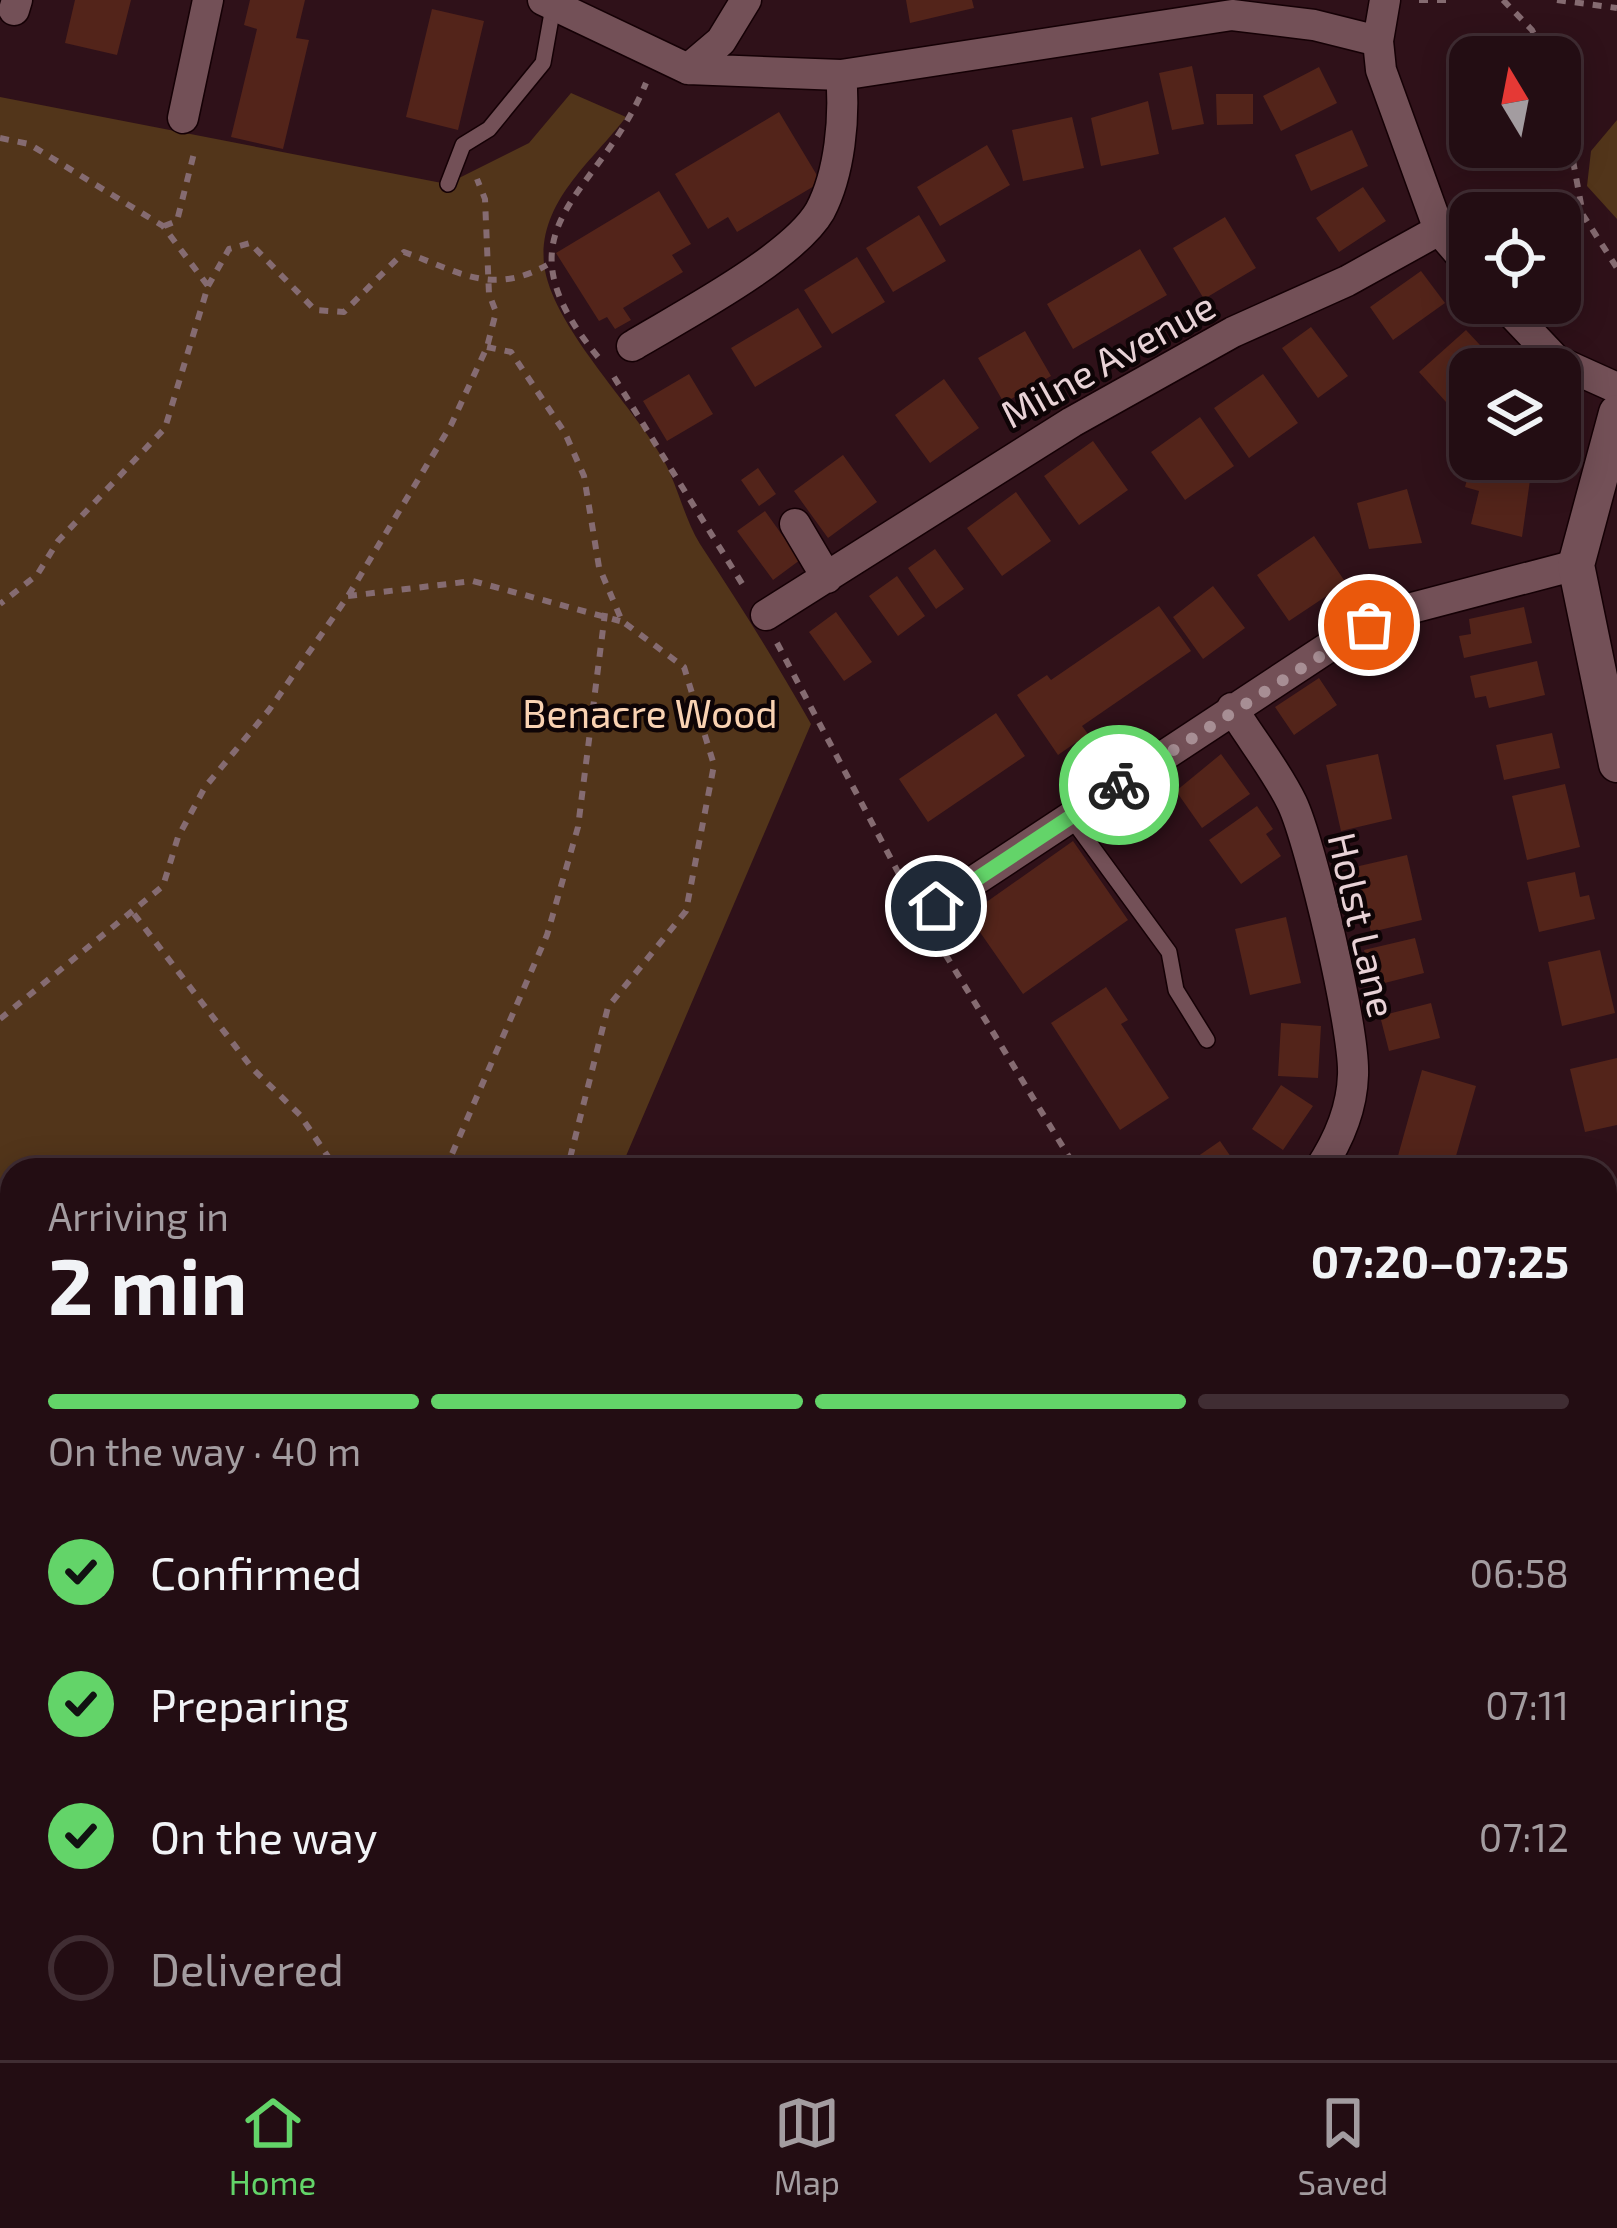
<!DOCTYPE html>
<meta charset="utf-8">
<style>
:root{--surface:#230d13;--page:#2b161c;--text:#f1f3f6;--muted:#a39ca0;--line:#402d33;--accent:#63d469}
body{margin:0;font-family:"Exo 2",sans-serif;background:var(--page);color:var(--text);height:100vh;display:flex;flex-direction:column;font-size:45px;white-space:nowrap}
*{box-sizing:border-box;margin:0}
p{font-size:39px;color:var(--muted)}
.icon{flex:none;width:66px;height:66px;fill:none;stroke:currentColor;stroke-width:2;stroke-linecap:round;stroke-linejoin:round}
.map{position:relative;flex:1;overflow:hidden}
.drawer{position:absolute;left:0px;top:1158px;width:1617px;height:903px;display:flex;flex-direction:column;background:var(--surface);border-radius:36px 36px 0 0;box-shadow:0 6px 30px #0003,0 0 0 3px var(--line)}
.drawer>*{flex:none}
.needle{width:78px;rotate:350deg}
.controls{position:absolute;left:1449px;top:36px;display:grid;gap:24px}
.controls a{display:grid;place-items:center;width:132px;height:132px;border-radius:24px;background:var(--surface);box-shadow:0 6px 30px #0003,0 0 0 3px var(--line);font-size:60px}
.pin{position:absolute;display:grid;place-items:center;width:102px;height:102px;color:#fff;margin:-51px;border:6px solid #fff;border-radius:50%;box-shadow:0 3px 12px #0007}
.courier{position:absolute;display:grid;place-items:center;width:120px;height:120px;margin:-60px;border:9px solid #63d469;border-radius:50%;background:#fff;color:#222;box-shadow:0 3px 15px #0007}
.overview em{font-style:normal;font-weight:700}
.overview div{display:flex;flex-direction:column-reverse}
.overview{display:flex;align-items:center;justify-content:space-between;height:204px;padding:0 48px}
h1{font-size:78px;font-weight:700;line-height:90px}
.bar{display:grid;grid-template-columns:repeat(4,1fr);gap:18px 12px;align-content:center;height:144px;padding:0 48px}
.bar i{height:15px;border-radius:9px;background:var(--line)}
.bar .active{background:var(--accent)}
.bar p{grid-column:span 4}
ol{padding:0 48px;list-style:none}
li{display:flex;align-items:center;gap:36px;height:132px}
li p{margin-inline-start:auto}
li .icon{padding:12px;border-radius:50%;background:var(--accent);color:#111;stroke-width:4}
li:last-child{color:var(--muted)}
li i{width:66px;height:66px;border:6px solid var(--line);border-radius:50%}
.dock{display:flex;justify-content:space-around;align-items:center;height:168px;border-top:3px solid var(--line);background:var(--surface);font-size:33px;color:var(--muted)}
.dock a{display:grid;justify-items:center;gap:6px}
.dock .active{color:var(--accent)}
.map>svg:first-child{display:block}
</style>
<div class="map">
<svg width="1617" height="2060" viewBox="0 0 1617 2060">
<rect width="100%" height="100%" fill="#2f1119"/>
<path fill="#52351a" d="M571,93L626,117C592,162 538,202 544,264C551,325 632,404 663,459C678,486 684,518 700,544C739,603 776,662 811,724L620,1170H12V2049H313L309,2060H0V97L447,184L529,143Z
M1617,120V219L1587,186L1591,151Z
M1617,1692V2060H1259L1270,2049H1605V1707Z"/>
<path fill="#53241a" d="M75,0H131L117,55L65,43Z
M250,0H305L296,38L309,40L283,149L231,137L257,29L244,25Z
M906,0H972L974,8L910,23Z
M432,9L484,21L458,130L406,117Z
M1192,66L1204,124L1172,130L1159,73Z
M1319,67L1337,103L1281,131L1263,96Z
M1216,94H1253V124L1217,125Z
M1148,101L1159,154L1101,166L1091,118Z
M779,112L821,182L737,232L728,217L708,229L675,174Z
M1072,117L1084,168L1023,181L1012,130Z
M1352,130L1368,166L1311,191L1295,155Z
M987,145L1010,185L940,226L917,187Z
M1363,187L1386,221L1339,252L1316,218Z
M659,191L691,244L672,255L683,272L623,308L631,320L615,329L607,317L599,321L556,253Z
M919,215L946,261L893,292L866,248Z
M1225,217L1256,268L1204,299L1173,248Z
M1140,249L1167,295L1073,349L1047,304Z
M857,257L885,302L832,334L804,290Z
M1421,271L1445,303L1393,340L1370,307Z
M798,308L822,347L755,387L731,348Z
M1311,327L1348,376L1318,398L1282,348Z
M1466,330L1493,359L1482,369H1470V380L1446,402L1419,372Z
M1025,331L1051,376L1004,403L978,358Z
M689,374L713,414L667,441L643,401Z
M1263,374L1298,423L1249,458L1214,408Z
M944,379L979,428L930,463L895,415Z
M1200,417L1234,466L1185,500L1151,452Z
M1570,433L1574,453L1564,455L1565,460L1514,471L1513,463L1495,467L1493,459H1560V435Z
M1093,441L1128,490L1079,525L1044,476Z
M843,455L877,502L828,538L794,491Z
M1471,465L1530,480L1522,537L1471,524L1479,491L1465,487Z
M758,468L776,494L759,506L741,480Z
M1407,489L1422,543L1369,549L1357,503Z
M1016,492L1051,541L1002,576L967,528Z
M765,511L800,560L773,580L737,531Z
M1314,536L1346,583L1289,621L1257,575Z
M935,549L964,589L936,609L908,568Z
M897,576L925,616L898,636L869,596Z
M1213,586L1245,628L1203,659L1173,617Z
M1159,606L1191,651L1082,726L1088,734L1058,755L1017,695L1047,675L1051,680Z
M1524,607L1532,643L1464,658L1459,636L1471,634L1469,619Z
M836,612L872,662L844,681L809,632Z
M1537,661L1545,695L1489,708L1486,696L1475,698L1470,676Z
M1319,678L1337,705L1294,735L1275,707Z
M996,713L1025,756L928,822L899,779Z
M1552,733L1560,768L1504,780L1496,745Z
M1221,754L1250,794L1202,828L1176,791Z
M1378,754L1392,819L1341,831L1326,765Z
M1565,784L1580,847L1527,860L1512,796Z
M1257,806L1273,829L1266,834L1281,856L1241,884L1209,840Z
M1073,841L1128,920L1023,994L968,915Z
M1407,855L1422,920L1371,932L1355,867Z
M1575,872L1580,897L1589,895L1595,919L1539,932L1527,882Z
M1286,917L1301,983L1250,995L1235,929Z
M1415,938L1424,973L1373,986L1364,950Z
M1600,950L1615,1013L1562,1026L1548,962Z
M1106,987L1128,1020L1121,1024L1169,1098L1120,1130L1051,1023Z
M1431,1003L1440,1038L1389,1051L1380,1016Z
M1281,1023L1321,1026L1318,1078L1278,1076Z
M1617,1058V1125L1585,1132L1570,1069Z
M1422,1070L1476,1086L1452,1170H1394Z
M1281,1085L1313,1106L1283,1150L1252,1129Z
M1220,1141L1240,1170H1178Z"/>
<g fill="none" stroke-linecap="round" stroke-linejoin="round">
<defs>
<path id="service" d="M448,184L463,145L489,129L543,63L553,7
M1071,818L1169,952L1176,990L1207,1040"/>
<path id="minor" d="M543,0L688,69L721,41L746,0
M1385,0L1378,41L1381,70L1439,230L1470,266
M14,10L17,0
M688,69L841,75L1232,15L1314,25L1378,41
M183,118L208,0
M1502,303L1557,361L1617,388
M632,346C680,317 793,258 820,211C840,173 845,117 841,75
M795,524L827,578
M766,615L1072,422L1233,332L1347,281L1439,230
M1232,708C1251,739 1276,770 1292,803C1311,843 1355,1031 1353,1075C1352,1109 1337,1143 1319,1170
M936,906L1344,637L1393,613L1576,565
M1605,1361L1617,1318"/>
<path id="tertiary" d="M1617,413L1576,565L1617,764"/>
<path id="primary" d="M1605,1594L1617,1582
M1179,2060L1189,2049"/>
</defs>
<use href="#service" stroke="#150005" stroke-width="18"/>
<use href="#minor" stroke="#150005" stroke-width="33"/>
<use href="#tertiary" stroke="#150005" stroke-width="39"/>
<use href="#primary" stroke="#150005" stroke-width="39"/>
<path stroke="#856b71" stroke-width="6" stroke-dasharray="9 9" stroke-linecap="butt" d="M1419,0H1452
M1503,0L1532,30L1545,57
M1557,0L1617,8
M1560,90L1583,215L1617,268
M0,138L29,144L163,226L208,286L165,428L58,541L37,575L0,604
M164,226L177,221L195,149
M208,286L229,249L250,243L315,310L344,312L404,252C460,272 491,296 547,265
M487,347L511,352L565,433L584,476L599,567L622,621L684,667L714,765L686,911L608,1007L567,1170
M598,357C490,226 598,200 646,83
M614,377L746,590
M348,596L473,581L620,621
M777,643L908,891
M134,914L252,1068L300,1115L337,1170
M936,939L1077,1170
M0,1019L163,886L178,837L205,787L269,710L348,596L451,425L487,347L496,312L489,294L485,199L477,179
M445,1170L547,935L578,827L605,613
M1605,1495L1617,1482
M73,2060L79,2049
M206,2060L210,2049
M1092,2060L1102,2049"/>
<use href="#service" stroke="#735057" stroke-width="15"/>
<use href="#minor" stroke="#735057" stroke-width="30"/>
<use href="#tertiary" stroke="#735057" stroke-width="36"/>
<use href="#primary" stroke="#a7638e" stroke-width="36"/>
</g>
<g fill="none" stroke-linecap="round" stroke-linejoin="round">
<path stroke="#a78e94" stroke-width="12" stroke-dasharray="0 21.6" d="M1119,785L1369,625"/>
<path stroke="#63d469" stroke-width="15" d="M936,906L1119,785"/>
</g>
<g text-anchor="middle" stroke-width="9" stroke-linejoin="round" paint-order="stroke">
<g font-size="39" fill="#e8d2d6" stroke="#0e0406">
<text transform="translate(1108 360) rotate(-29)" y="14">Milne Avenue</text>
<text transform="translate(1362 925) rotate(77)" y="14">Holst Lane</text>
</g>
<g font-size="39" fill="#f9d2b2" stroke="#0e0406">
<text x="650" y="728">Benacre Wood</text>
</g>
</g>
</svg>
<div class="controls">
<a><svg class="needle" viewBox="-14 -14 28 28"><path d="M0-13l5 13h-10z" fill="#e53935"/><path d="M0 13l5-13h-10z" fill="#a39ca0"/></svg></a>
<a><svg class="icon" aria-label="locate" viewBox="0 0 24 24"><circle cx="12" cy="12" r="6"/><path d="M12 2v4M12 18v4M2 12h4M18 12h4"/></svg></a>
<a><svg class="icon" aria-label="layers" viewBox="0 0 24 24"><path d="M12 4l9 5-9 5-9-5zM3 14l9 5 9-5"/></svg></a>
</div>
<div class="pin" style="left:1369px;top:625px;background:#ea580c"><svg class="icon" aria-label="bag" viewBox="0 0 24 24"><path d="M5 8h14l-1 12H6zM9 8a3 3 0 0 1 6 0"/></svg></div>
<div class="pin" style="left:936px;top:906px;background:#1f2937"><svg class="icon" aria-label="home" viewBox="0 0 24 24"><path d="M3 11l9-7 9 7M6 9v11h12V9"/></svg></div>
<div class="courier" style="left:1119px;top:785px"><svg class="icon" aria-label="bike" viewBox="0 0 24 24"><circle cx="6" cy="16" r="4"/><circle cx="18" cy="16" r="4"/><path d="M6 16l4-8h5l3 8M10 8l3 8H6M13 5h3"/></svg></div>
<section class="drawer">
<div class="overview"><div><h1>2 min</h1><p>Arriving in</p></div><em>07:20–07:25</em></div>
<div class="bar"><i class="active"></i><i class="active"></i><i class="active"></i><i></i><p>On the way · 40 m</p></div>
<ol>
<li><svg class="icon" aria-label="check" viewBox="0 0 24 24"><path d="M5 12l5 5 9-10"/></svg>Confirmed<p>06:58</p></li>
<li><svg class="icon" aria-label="check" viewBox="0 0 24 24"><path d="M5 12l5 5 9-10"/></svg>Preparing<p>07:11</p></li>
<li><svg class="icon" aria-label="check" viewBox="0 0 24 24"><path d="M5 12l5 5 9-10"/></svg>On the way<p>07:12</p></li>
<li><i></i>Delivered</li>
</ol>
</section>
</div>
<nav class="dock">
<a class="active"><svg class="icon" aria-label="home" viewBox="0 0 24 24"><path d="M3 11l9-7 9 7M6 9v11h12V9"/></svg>Home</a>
<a><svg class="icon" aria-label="map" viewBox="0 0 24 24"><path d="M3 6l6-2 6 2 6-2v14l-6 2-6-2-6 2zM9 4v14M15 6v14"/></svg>Map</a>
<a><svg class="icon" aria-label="saved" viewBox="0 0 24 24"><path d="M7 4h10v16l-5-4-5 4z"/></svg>Saved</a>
</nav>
